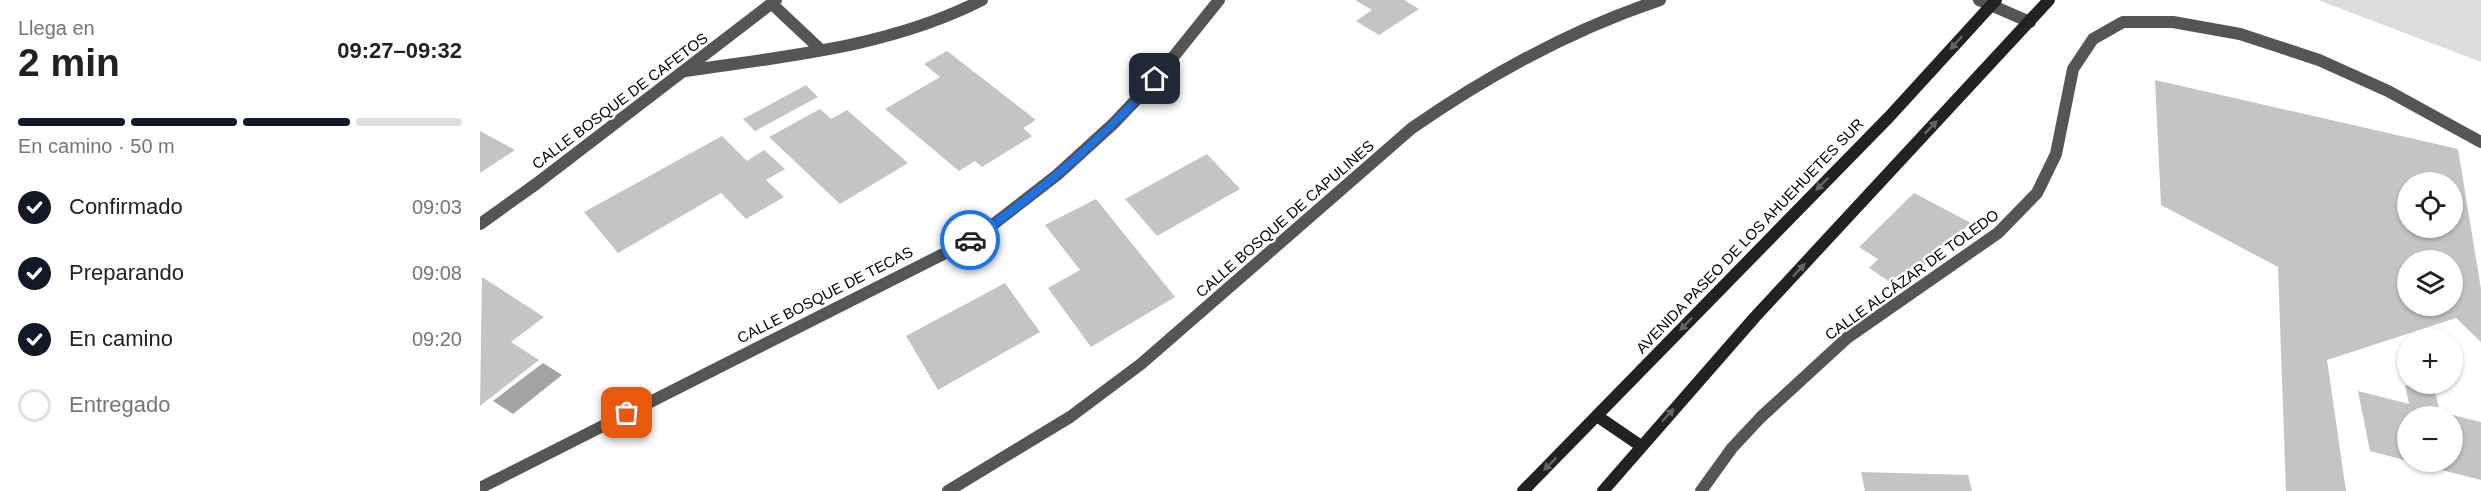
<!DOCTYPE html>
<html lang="es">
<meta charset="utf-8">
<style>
:root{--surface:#fff;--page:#f2f2f2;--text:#202124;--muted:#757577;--line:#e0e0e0;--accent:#111827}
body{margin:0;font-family:Helvetica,sans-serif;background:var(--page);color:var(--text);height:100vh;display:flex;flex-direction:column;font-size:22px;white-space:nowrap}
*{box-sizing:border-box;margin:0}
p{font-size:20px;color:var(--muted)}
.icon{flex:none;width:33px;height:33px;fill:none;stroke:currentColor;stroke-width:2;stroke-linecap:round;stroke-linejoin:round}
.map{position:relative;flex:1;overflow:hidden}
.panel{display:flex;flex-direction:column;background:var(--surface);width:480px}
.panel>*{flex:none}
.fabs{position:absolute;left:1917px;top:172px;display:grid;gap:12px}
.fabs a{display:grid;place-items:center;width:66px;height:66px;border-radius:50%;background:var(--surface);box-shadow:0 2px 4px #0004;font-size:30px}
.pin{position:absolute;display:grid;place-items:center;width:51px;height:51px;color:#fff;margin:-26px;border-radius:12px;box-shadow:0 3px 9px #0006}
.courier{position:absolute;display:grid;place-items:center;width:60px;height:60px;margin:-30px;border:4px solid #1a73e8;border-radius:50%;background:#fff;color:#222;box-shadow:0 2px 8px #0007}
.overview em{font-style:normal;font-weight:600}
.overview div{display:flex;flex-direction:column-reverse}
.overview{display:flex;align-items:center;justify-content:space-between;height:102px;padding:0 18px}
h1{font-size:39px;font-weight:600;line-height:45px}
.bar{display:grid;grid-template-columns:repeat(4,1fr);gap:9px 6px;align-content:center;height:72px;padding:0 18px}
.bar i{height:8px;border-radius:4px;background:var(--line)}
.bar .on{background:var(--accent)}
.bar p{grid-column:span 4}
ol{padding:0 18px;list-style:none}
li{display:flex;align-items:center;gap:18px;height:66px}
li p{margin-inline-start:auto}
li .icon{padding:6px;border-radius:50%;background:var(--accent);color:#fff;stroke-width:4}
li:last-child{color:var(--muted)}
li i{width:33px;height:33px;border:3px solid var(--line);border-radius:50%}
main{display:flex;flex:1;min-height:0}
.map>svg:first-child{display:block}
</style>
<main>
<section class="panel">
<div class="overview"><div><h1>2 min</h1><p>Llega en</p></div><em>09:27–09:32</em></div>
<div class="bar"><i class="on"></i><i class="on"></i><i class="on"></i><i></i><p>En camino · 50 m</p></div>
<ol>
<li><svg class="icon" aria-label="check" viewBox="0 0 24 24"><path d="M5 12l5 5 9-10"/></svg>Confirmado<p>09:03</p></li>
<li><svg class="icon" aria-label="check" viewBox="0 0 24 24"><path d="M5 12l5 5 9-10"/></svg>Preparando<p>09:08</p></li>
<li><svg class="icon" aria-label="check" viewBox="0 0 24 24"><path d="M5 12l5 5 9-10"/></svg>En camino<p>09:20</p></li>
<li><i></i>Entregado</li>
</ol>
</section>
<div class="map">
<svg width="2001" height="491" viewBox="0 0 2001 491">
<rect width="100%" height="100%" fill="#fff"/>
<path fill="#dcdcdc" d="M1838,0H2001V62Z"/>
<path fill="#a3a3a3" d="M63,363L82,375L33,414L13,401Z"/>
<path fill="#c4c4c4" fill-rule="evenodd" d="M875,0H924L939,9L899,35L876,21L892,10Z
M467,51L556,120L543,128L552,136L502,167L495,161L479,171L405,109L460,77L444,64Z
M1675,80L1978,149L2001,289V342L1976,318L1847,360L1866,491H1806L1798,267L1681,205ZM1928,183H1972V228H1928ZM1928,261H1972V306H1928Z
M326,85L338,97L275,131L263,119Z
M340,109L351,119L367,110L428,163L360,204L289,137Z
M0,131L35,150L0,173Z
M242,136L267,161L284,150L305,169L286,180L304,197L266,219L241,193L138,253L104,212Z
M727,154L760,189L677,236L645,199Z
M1434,193L1491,223L1419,288L1389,268L1398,259L1379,247Z
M616,199L695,297L611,347L568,288L600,270L565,225Z
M2,277L64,317L31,342L59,360L0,406Z
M525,283L560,332L458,390L426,336Z
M1925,385L1955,392L1960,412L2001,422V480L1934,463L1972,462V417H1928V461L1890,451L1878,391L1929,404Z
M1381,472L1488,475L1492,491H1385Z"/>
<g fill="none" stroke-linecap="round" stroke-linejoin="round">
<path stroke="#555" stroke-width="12" d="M1499,0L1550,22
M292,4L341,50
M206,71C307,56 410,47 502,0
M0,224L56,184L296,0
M0,488L497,237L577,175L633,124L674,81L739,0
M468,491L590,417L661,364L932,128C1010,74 1090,30 1180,0
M1221,491L1252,448L1281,417L1367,338L1518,233L1557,193L1576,154L1593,69L1613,39L1643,22H1693L1760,34L1839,60L1908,91L2001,142"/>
<path stroke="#222" stroke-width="12" d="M1117,416L1161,446
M1043,491L1409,117L1516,0
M1123,491L1275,317L1569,0"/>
</g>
<defs><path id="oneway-solid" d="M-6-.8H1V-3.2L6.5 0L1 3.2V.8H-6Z" transform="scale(1.5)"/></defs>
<g fill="#646464">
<use href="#oneway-solid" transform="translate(1476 43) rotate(132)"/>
<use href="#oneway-solid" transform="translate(1451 127) rotate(-47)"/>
<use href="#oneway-solid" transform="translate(1342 184) rotate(135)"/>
<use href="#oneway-solid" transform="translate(1319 270) rotate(-47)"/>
<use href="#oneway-solid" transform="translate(1206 324) rotate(134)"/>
<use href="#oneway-solid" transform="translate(1188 415) rotate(-48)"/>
<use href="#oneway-solid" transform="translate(1070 464) rotate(135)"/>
</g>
<path fill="#1a73e8" d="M672,77L679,79C665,99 647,115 629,132C587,173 542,209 494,243H487V238C555,191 618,139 672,77Z"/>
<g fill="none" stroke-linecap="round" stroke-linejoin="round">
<path stroke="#595959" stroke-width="6" stroke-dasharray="0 10.8" d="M147,413L490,240"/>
</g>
<g text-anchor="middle" stroke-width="5" stroke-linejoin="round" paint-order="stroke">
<g font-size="15" fill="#000" stroke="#fff">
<text transform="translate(140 101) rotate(-37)" y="5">CALLE BOSQUE DE CAFETOS</text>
<text transform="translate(805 219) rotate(-41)" y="5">CALLE BOSQUE DE CAPULINES</text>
<text transform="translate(1270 236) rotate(-46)" y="5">AVENIDA PASEO DE LOS AHUEHUETES SUR</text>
<text transform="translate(1432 275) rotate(-36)" y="5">CALLE ALCÁZAR DE TOLEDO</text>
<text transform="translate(345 295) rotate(-27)" y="5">CALLE BOSQUE DE TECAS</text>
</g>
</g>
</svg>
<div class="fabs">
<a><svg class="icon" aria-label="locate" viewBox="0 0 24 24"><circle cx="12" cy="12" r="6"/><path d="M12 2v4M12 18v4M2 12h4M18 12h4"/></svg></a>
<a><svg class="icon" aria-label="layers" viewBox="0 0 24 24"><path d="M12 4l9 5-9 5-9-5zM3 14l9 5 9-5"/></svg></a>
<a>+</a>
<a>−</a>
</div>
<div class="pin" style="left:147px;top:413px;background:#ea580c"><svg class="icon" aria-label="bag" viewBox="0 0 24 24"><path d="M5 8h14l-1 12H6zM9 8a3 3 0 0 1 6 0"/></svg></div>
<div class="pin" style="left:675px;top:79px;background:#1f2937"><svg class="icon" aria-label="home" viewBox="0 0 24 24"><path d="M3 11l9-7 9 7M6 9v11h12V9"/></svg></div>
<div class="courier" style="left:490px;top:240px"><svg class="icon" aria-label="car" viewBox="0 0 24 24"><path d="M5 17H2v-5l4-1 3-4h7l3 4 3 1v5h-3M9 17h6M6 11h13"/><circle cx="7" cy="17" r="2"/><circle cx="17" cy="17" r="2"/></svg></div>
</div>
</main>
